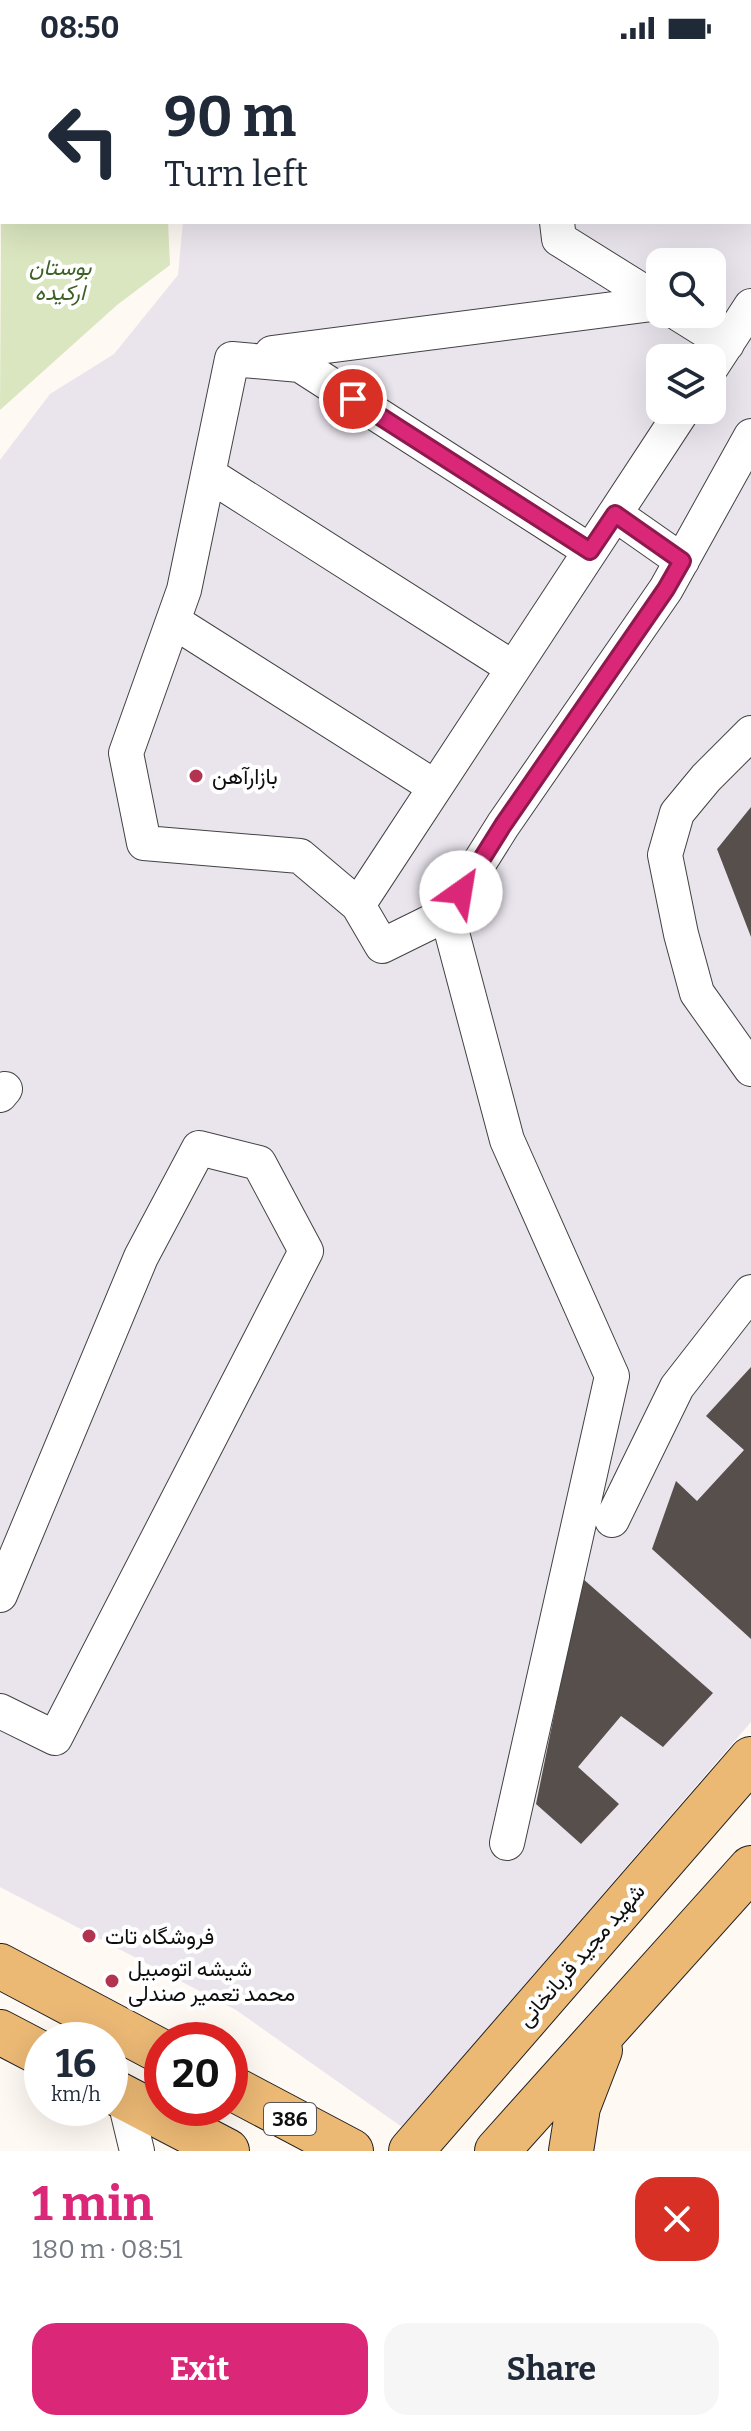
<!DOCTYPE html>
<html lang="en">
<head>
<meta charset="utf-8">
<style>
  :root { --surface:#fff; --page:#f6f6f7; --text:#1f2937; --muted:#747a83; --accent:#db2777 }
  body { margin:0; font-family:Bitter,Vazirmatn,serif; background:var(--page); color:var(--text); height:100vh; display:flex; flex-direction:column; font-size:30px; white-space:nowrap }
  * { box-sizing:border-box; margin:0 }
  p { font-size:26px; color:var(--muted) }
  .icon { flex:none; width:44px; height:44px; fill:none; stroke:currentColor; stroke-width:2; stroke-linecap:round; stroke-linejoin:round }
  .map { position:relative; height:2095px; overflow:hidden }
  .details { display:flex; flex-direction:column; background:var(--surface); flex:1 }
  .details>* { flex:none }
  .top-card { position:absolute; left:0px; top:0px; width:752px; height:168px; box-shadow:0 8px 32px #0002; background:#fff; color:var(--text); overflow:hidden }
  .tools { position:absolute; left:646px; top:192px; display:grid; gap:16px }
  .tools a { display:grid; place-items:center; width:80px; height:80px; border-radius:16px; background:var(--surface); box-shadow:0 8px 32px #0002; font-size:40px }
  .speed { position:absolute; left:24px; top:1966px; display:flex; gap:16px; font-size:40px; font-weight:700; text-align:center }
  .speed>* { display:grid; place-content:center; width:104px; height:104px; border-radius:50%; background:var(--surface); box-shadow:0 8px 32px #0002; line-height:1 }
  .speed small { font-size:20px; font-weight:400 }
  .speed .limit { border:12px solid #d22; background:#fff; color:#111 }
  .pin { position:absolute; display:grid; place-items:center; width:68px; height:68px; color:#fff; margin:-34px; border:4px solid #fff; border-radius:50%; box-shadow:0 2px 8px #0007 }
  .me { position:absolute; width:88px; margin:-44px; rotate:32deg; stroke-linejoin:round; filter:drop-shadow(0 0 6px #0008) }
  .turn { display:flex; align-items:center; gap:28px; height:168px; padding:0 32px; font-size:36px }
  .turn .icon { width:104px; height:104px; stroke-width:2.5 }
  .turn b { display:block; font-size:56px; line-height:68px }
  .round { display:grid; place-items:center; flex:none; width:84px; height:84px; border-radius:24px; background:var(--page) }
  .overview { display:flex; align-items:center; justify-content:space-between; height:136px; padding:0 32px }
  h1 { font-size:48px; font-weight:700; line-height:60px; color:var(--accent) }
  .primary-button { display:flex; gap:16px; margin-top:auto; padding:16px 32px }
  .primary-button a { flex:1; height:92px; border-radius:24px; background:var(--accent); color:#fff; font-size:32px; font-weight:700; line-height:92px; text-align:center }
  .primary-button a+a { background:var(--page); color:var(--text) }
  .status { display:flex; justify-content:space-between; align-items:center; height:56px; padding:0 40px; background:var(--surface); direction:ltr }
  .status svg { height:22px; fill:currentColor }
  .map>svg:first-child { display:block }
</style>
</head>
<body>
<div class="status"><b>08:50</b><svg viewBox="0 0 49 12"><path d="M0 12V9h3v3zM5 12V6h3v6zM10 12V3h3v9zM15 12V0h3v12zM26 1h20v11H26zM47 4h2v5h-2z"/></svg></div>
<div class="map">
<svg width="751" height="2095" viewBox="0 0 751 2095">
  <rect width="100%" height="100%" fill="#fef9f3"/>
  <!-- industrial -->
  <path fill="#eae5ed" fill-rule="evenodd" d="M217 0H751V1666L402 2071 236 1954 0 1831V404L50 338 114 298 178 219 183 166H750V2H217ZM660 206H712V258H660ZM660 302H712V354H660Z"/>
  <!-- green -->
  <path fill="#dae6bf" d="M2 8V166H168L170 209 117 249 0 354Z"/>
  <!-- building -->
  <path fill="#574f4c" d="M751 751V881L717 793Z
    M751 1311V1583L652 1493 676 1425 697 1445 744 1394 706 1360Z
    M582 1522 713 1637 663 1691 621 1660 578 1711 619 1748 581 1788 536 1748Z"/>
  <g fill="none" stroke-linecap="round" stroke-linejoin="round">
    <!-- minor casing -->
    <g stroke="#424242" stroke-width="36">
      <path id="minor" d="M536 0V2
        M557 166 559 183 660 246
        M679 258 727 288
        M272 297 660 247
        M712 310 751 250
        M208 418 513 612
        M615 458 682 505
        M590 495 300 309 232 303 184 534 126 697 144 787 300 800 358 849 382 890 447 858 503 769 666 533 751 380
        M173 565 435 731
        M751 677 706 722 677 757 665 799 681 878 697 937 751 1013
        M358 849 683 354
        M447 858 507 1084 612 1320 507 1787
        M0 1039 5 1033
        M612 1464 677 1331 751 1236
        M0 1539 141 1201 199 1092 259 1107 306 1195 55 1682 0 1655
        M124 2041 137 2095"/>
    </g>
    <!-- major casing -->
    <g stroke="#202020" stroke-width="46">
      <path id="major" d="M0 1910 162 1996
        M0 1976 42 1998
        M230 2031 351 2095
        M110 2034 227 2095
        M411 2095 751 1703
        M497 2095 751 1812
        M571 2095 578 2051 600 1994"/>
    </g>
    <!-- minor -->
    <use href="#minor" stroke="#fff" stroke-width="34"/>
    <!-- major -->
    <use href="#major" stroke="#ecb975" stroke-width="44"/>
  </g>
  <g fill="none" stroke-linecap="round" stroke-linejoin="round">
    <!-- route casing -->
    <g stroke="#8e194d" stroke-width="20">
      <path id="route" d="M353 343 590 495 615 458 682 505 666 533 503 769 461 836"/>
    </g>
    <!-- route -->
    <use href="#route" stroke="#db2777" stroke-width="14"/>
  </g>
  <!-- markers -->
  <g fill="#b33451" stroke="#fff" stroke-width="3">
    <circle cx="196" cy="720" r="8"/>
    <circle cx="89" cy="1880" r="8"/>
    <circle cx="112" cy="1925" r="8"/>
  </g>
  <g text-anchor="middle" dominant-baseline="central" stroke-width="8" stroke-linejoin="round" paint-order="stroke">
    <!-- shield labels -->
    <rect fill="#fff" stroke="#575757" stroke-width="2" x="264" y="2047" width="52" height="32" rx="6"/>
    <g font-size="20" font-weight="bold" fill="#0f0f0f">
      <text x="290" y="2063">386</text>
    </g>
    <!-- park labels -->
    <g font-size="22" font-style="italic" fill="#3d6125" stroke="#fff">
      <text x="60" y="211">بوستان<tspan x="60" dy="25">ارکیده</tspan></text>
    </g>
    <!-- poi labels -->
    <g font-size="22" fill="#0f0f0f" stroke="#fff" text-anchor="start">
      <text x="212" y="720">بازارآهن</text>
      <text x="105" y="1880">فروشگاه تات</text>
      <text x="128" y="1912">شیشه اتومبیل<tspan x="128" dy="25">محمد تعمیر صندلی</tspan></text>
    </g>
    <!-- street labels -->
    <g font-size="22" fill="#0f0f0f" stroke="#fff">
      <text transform="translate(581 1899) rotate(-49)">شهید مجید قربانخانی</text>
    </g>
  </g>
</svg>
<div class="tools">
<a><svg class="icon" aria-label="search" viewBox="0 0 24 24"><circle cx="10" cy="10" r="6"/><path d="M15 15l6 6"/></svg></a>
<a><svg class="icon" aria-label="layers" viewBox="0 0 24 24"><path d="M12 4l9 5-9 5-9-5zM3 14l9 5 9-5"/></svg></a>
</div>
<div class="speed"><div>16<small>km/h</small></div><div class="limit">20</div></div>
<div class="pin" style="left:353px;top:343px;background:#d93025"><svg class="icon" aria-label="arrive" viewBox="0 0 24 24"><path d="M6 21V4h12l-3 4 3 4H6"/></svg></div>
<svg class="me" style="left:461px;top:836px" viewBox="-20 -20 40 40"><circle r="19" fill="#fff"/><path d="M0-13L10 11 0 6-10 11z" fill="#db2777"/></svg>
<div class="top-card">
<div class="turn"><svg class="icon" aria-label="left" viewBox="0 0 24 24"><path d="M17 20v-9H6M10 6l-5 5 5 5"/></svg><div><b>90 m</b>Turn left</div></div>
</div>
</div>
<section class="details">
<div class="overview"><div><h1>1 min</h1><p>180 m · 08:51</p></div><a class="round" style="background:#d93025;color:#fff"><svg class="icon" aria-label="close" viewBox="0 0 24 24"><path d="M6 6l12 12M18 6L6 18"/></svg></a></div>
<div class="primary-button"><a>Exit</a><a>Share</a></div>
</section>
</body>
</html>
